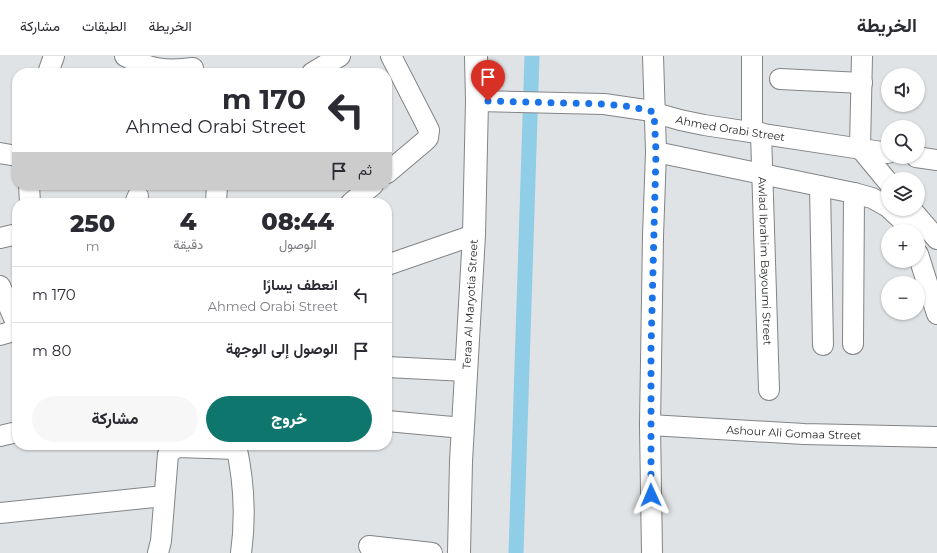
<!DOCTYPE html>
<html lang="ar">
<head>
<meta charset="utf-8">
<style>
  :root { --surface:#fff; --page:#f7f7f7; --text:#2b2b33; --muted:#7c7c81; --line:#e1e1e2; --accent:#0f766e }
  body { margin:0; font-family:Montserrat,Vazirmatn,sans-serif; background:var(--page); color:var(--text); direction:rtl; height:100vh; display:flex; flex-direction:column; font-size:15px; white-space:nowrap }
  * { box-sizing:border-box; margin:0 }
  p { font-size:13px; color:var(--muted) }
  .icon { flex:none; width:22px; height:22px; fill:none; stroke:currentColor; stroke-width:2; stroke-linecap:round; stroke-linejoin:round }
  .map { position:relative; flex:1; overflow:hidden; direction:ltr }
  .details { position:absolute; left:12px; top:142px; width:380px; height:252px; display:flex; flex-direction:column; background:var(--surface); border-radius:16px; box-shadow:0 1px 3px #0004; direction:rtl }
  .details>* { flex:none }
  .banner { position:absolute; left:12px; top:12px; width:380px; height:122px; border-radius:16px; box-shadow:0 1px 3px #0004; direction:rtl; background:#fff; color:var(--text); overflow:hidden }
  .controls { position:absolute; left:881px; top:12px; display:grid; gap:8px }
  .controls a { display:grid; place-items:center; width:44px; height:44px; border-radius:50%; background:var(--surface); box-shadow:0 1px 3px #0004; font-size:20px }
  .pin { position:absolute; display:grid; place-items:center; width:34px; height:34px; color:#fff; margin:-41px -17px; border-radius:50% 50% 50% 0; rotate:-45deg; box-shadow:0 0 4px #0007 }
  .pin .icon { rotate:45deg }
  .me { position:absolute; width:44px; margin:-22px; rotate:359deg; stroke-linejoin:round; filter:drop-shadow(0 0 3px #0008) }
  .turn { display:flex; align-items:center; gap:14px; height:84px; padding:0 20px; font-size:18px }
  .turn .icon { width:52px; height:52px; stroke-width:2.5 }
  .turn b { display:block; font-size:28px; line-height:34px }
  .then { display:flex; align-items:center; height:38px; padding:0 20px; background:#0003; gap:8px; font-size:15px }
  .eta { display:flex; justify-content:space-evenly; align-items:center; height:68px; text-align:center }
  .eta b { font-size:24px; font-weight:800; line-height:28px }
  .action { display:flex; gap:8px; margin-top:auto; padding:8px 20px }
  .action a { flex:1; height:46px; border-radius:24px; background:var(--accent); color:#fff; font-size:16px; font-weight:800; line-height:46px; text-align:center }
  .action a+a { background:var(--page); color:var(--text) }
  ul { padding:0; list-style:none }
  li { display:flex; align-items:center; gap:12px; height:56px; padding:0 20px; border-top:1px solid var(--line) }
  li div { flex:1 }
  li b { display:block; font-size:15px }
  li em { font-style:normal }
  header { display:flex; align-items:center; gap:24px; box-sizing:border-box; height:56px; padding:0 20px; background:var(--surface); border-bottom:1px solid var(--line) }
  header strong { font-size:19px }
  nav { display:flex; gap:22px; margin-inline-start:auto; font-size:14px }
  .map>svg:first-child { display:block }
</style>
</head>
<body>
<header>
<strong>الخريطة</strong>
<nav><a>الخريطة</a><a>الطبقات</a><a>مشاركة</a></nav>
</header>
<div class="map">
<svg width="937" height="497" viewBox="0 0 937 497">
  <rect width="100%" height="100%" fill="#e0e3e5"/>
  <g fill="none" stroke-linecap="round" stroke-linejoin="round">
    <!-- canal -->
    <path stroke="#90cee7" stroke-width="15" d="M516 497 532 0"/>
    <!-- minor casing -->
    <g stroke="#828486" stroke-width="22">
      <g id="minor">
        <path d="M125 0C149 13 166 16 193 12"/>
        <path d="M862 0 860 92 888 126"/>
        <path d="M48 17 54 0"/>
        <path d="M312 17 340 0"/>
        <path d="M780 23 862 27"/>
        <path id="s1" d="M477 45 604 48 645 54 680 64 704 69 888 97"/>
        <path d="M752 76V0"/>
        <path id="s2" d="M761 77 769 334"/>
        <path d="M656 96 854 137 872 142 888 151"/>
        <path d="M0 97 17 100"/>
        <path d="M916 101 937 104"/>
        <path d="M387 117 425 85 428 82 429 74 391 0"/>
        <path d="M29 129 30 147"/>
        <path d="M820 130 823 289"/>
        <path d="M135 147 138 140"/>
        <path d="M216 147 217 129"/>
        <path d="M351 147 373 129"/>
        <path d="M890 153 903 165 908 175"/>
        <path d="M911 153 937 183"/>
        <path d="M0 182 17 178"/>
        <path d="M918 198 937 258"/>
        <path d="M387 209 474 179"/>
        <path d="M0 230 17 269"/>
        <path d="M0 279 17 274"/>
        <path d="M853 288 854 137"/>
        <path d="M387 311 466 315"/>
        <path d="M387 365 463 372"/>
        <path id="s3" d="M650 369 804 378 937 381"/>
        <path d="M0 380 17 376"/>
        <path d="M236 389C244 425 246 461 241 497"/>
        <path d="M0 457 164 440"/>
        <path d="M369 490 432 497"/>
        <path d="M158 497 161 485 168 398 174 393 178 391 237 393"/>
        <path d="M652 497 650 369 653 180 656 96 653 0"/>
      </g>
    </g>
    <!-- major casing -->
    <g stroke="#828486" stroke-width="24">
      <g id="major">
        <path id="s4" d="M459 497 461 405 474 179 477 45 476 0"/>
      </g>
    </g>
    <!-- minor -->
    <use href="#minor" stroke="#fff" stroke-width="20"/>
    <!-- major -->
    <use href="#major" stroke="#fff" stroke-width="22"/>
  </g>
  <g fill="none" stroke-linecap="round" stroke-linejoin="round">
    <!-- route -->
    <path stroke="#1a73e8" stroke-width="7" stroke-dasharray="0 12.6" d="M488 45 604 48 633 51 654 56 656 96 651 293V439"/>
  </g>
  <g text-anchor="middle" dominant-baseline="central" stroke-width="3" stroke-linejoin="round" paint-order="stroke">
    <!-- street labels -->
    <g font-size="11" fill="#262728" stroke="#eef0f2">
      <text stroke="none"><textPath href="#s1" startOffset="256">Ahmed Orabi Street</textPath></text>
      <text stroke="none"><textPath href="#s2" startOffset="128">Awlad Ibrahim Bayoumi Street</textPath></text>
      <text stroke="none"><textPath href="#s4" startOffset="249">Teraa Al Maryotia Street</textPath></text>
      <text stroke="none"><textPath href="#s3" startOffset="144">Ashour Ali Gomaa Street</textPath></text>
    </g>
  </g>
</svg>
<div class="controls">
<a><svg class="icon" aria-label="sound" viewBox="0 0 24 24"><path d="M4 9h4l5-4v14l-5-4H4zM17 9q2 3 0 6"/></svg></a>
<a><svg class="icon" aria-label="search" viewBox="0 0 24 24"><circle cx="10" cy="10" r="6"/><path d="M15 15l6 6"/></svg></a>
<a><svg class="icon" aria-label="layers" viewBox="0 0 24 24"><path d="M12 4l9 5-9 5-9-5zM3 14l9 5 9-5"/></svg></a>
<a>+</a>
<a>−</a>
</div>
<div class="pin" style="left:488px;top:45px;background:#d93025"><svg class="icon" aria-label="arrive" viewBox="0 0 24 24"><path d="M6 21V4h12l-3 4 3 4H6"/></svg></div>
<svg class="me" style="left:651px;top:439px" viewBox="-20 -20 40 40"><path d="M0-17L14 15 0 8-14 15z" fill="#1a73e8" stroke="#fff" stroke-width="4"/></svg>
<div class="banner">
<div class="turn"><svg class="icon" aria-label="left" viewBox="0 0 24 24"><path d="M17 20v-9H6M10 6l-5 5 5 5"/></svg><div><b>170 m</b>Ahmed Orabi Street</div></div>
<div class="then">ثم<svg class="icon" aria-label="arrive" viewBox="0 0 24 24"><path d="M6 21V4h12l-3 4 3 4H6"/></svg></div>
</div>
<section class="details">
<div class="eta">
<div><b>08:44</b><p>الوصول</p></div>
<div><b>4</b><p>دقيقة</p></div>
<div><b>250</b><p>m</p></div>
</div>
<ul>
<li><svg class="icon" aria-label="left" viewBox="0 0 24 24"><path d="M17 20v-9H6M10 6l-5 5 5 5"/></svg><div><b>انعطف يسارًا</b><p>Ahmed Orabi Street</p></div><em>170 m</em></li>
<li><svg class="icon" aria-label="arrive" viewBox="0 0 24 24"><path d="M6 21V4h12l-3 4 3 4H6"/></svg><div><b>الوصول إلى الوجهة</b></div><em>80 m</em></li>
</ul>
<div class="action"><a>خروج</a><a>مشاركة</a></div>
</section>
</div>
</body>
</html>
